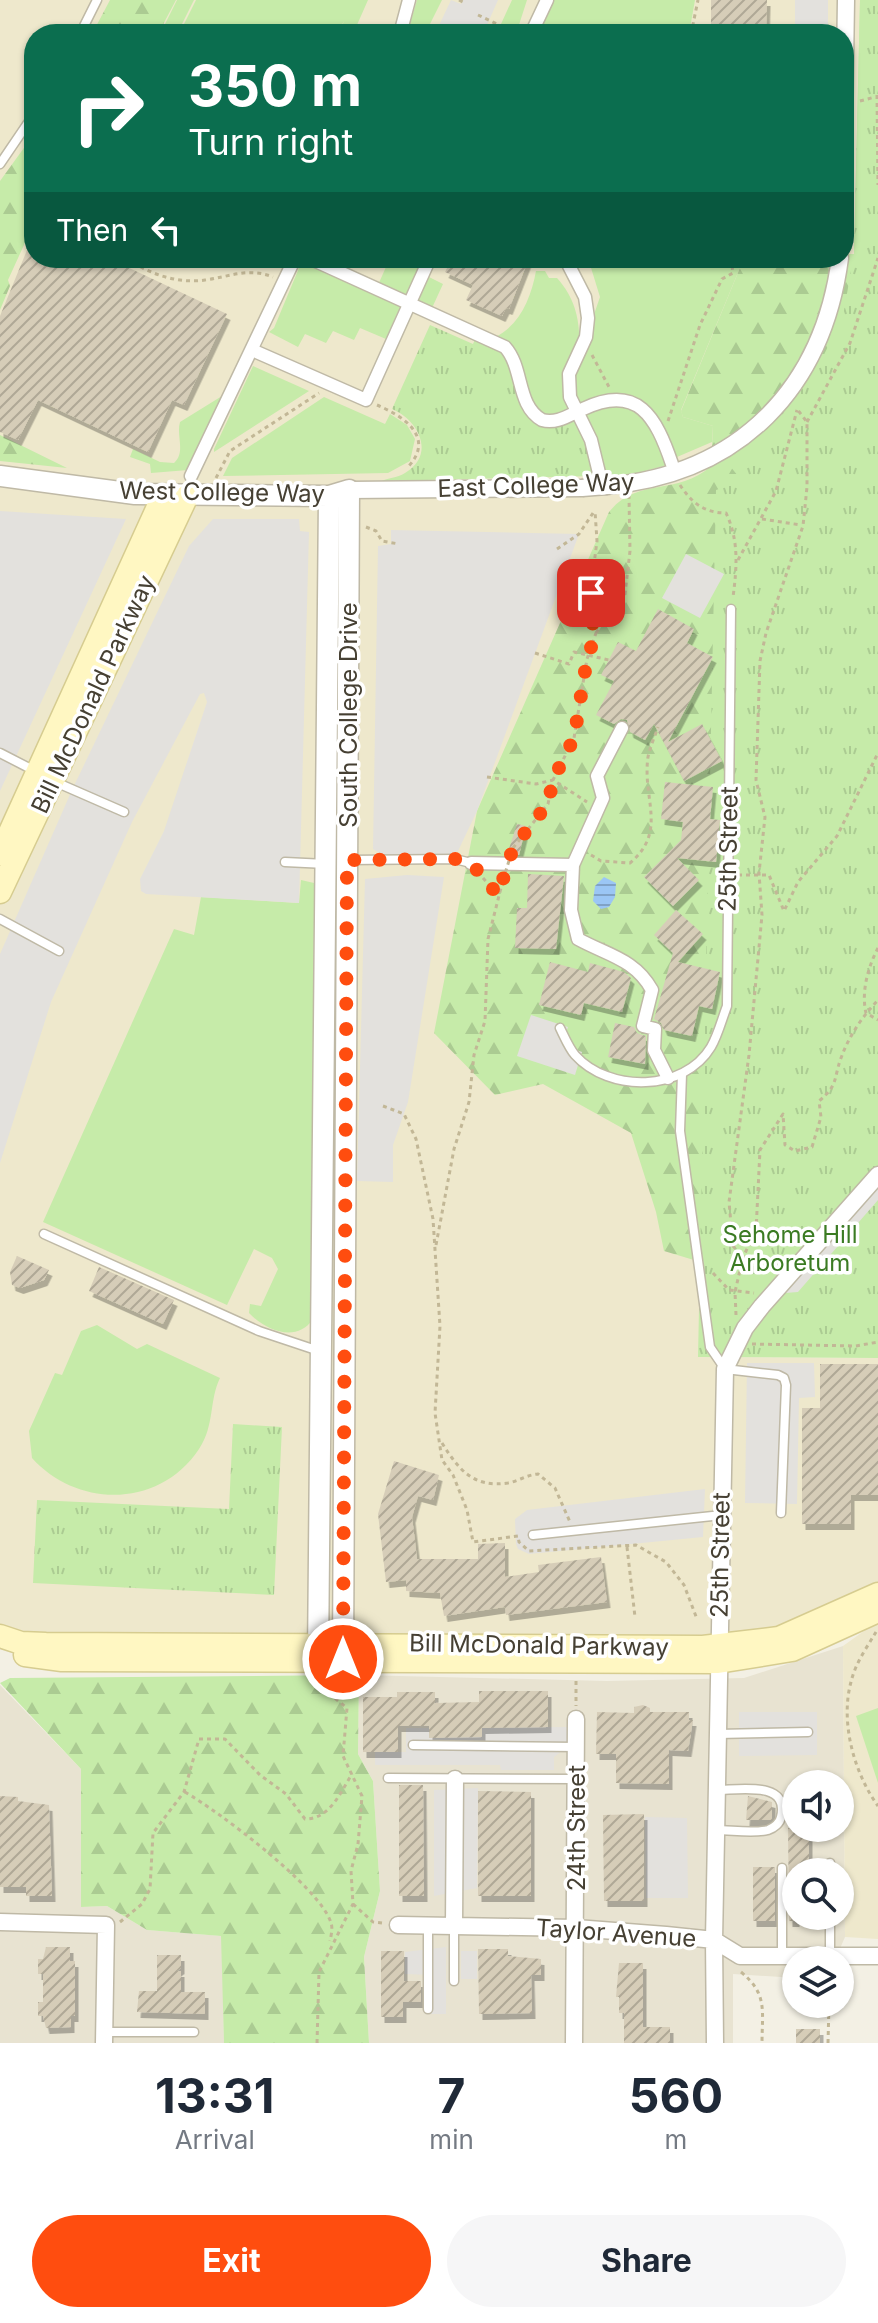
<!DOCTYPE html>
<html lang="en">
<head>
<meta charset="utf-8">
<style>
  :root { --surface:#fff; --page:#f6f6f7; --text:#1f2937; --muted:#747a83; --accent:#ff4d0f }
  body { margin:0; font-family:Inter,sans-serif; background:var(--page); color:var(--text); height:100vh; display:flex; flex-direction:column; font-size:30px; white-space:nowrap }
  * { box-sizing:border-box; margin:0 }
  p { font-size:26px; color:var(--muted) }
  .icon { flex:none; width:44px; height:44px; fill:none; stroke:currentColor; stroke-width:2; stroke-linecap:round; stroke-linejoin:round }
  .map { position:relative; height:2043px; overflow:hidden }
  .sheet { display:flex; flex-direction:column; background:var(--surface); flex:1 }
  .sheet>* { flex:none }
  .hud { position:absolute; left:24px; top:24px; width:830px; height:244px; border-radius:32px; box-shadow:0 2px 6px #0004; background:#0b6e4f; color:#fff; overflow:hidden }
  .tools { position:absolute; left:782px; top:1770px; display:grid; gap:16px }
  .tools a { display:grid; place-items:center; width:72px; height:72px; border-radius:50%; background:var(--surface); box-shadow:0 2px 6px #0004; font-size:40px }
  .pin { position:absolute; display:grid; place-items:center; width:68px; height:68px; color:#fff; margin:-34px; border-radius:16px; box-shadow:0 4px 12px #0006 }
  .me { position:absolute; width:88px; margin:-44px; rotate:0deg; stroke-linejoin:round; filter:drop-shadow(0 0 6px #0008) }
  .turn { display:flex; align-items:center; gap:28px; height:168px; padding:0 32px; font-size:36px }
  .turn .icon { width:104px; height:104px; stroke-width:2.5 }
  .turn b { display:block; font-size:56px; line-height:68px }
  .then { display:flex; align-items:center; height:76px; padding:0 32px; background:#0003; gap:16px; font-size:30px }
  .eta { display:flex; justify-content:space-evenly; align-items:center; height:136px; text-align:center }
  .eta b { font-size:48px; font-weight:700; line-height:56px }
  .button { display:flex; gap:16px; margin-top:auto; padding:16px 32px }
  .button a { flex:1; height:92px; border-radius:48px; background:var(--accent); color:#fff; font-size:32px; font-weight:700; line-height:92px; text-align:center }
  .button a+a { background:var(--page); color:var(--text) }
  .map>svg:first-child { display:block }
</style>
</head>
<body>
<div class="map">
<svg width="878" height="2043" viewBox="0 0 878 2043">
  <defs>
    <pattern id="forest-firs" width="22" height="20" patternUnits="userSpaceOnUse" patternTransform="scale(2)"><rect width="22" height="20" fill="#c6eba9"/><path d="M5 1l3.5 6h-7zM16 11l3.5 6h-7z" fill="#abcb92"/></pattern>
    <pattern id="park-tufts" width="24" height="20" patternUnits="userSpaceOnUse" patternTransform="scale(2)"><rect width="24" height="20" fill="#c6eba9"/><path d="M3 7l-1-3M5 7V3M7 7l1-3M15 17l-1-3M17 17v-4M19 17l1-3" fill="none" stroke="#abcb92"/></pattern>
    <pattern id="water-rules" width="6" height="5" patternUnits="userSpaceOnUse" patternTransform="scale(2)"><rect width="6" height="5" fill="#9bc6f5"/><path d="M0 2.5h6" fill="none" stroke="#80a2c7"/></pattern>
    <pattern id="building-hatch" width="6" height="6" patternUnits="userSpaceOnUse" patternTransform="scale(2)"><rect width="6" height="6" fill="#d6cdb8"/><path d="M-1 1l2-2M0 6l6-6M5 7l2-2" fill="none" stroke="#afa896"/></pattern>
    <filter id="shadow"><feDropShadow dx="3.5" dy="6" stdDeviation="0" flood-color="#0004"/></filter>
  </defs>
  <rect width="100%" height="100%" fill="#f3f0e4"/>
  <!-- residential -->
  <path fill="#e8e3d1" fill-rule="evenodd" d="M843 1646 845 1937 835 1960H796V1978L733 1974V2043H369L364 1957 380 1891 373 1781 358 1754 359 1675 607 1681 744 1678ZM796 1784H840V1828H796ZM796 1872H840V1916H796Z
    M0 1685 81 1769V1907L107 1906 147 1930 222 1936 224 2043H0Z"/>
  <!-- education -->
  <path fill="#eee8cc" fill-rule="evenodd" d="M0 0H860L854 254 699 1357 878 1358V1605L780 1646 0 1640ZM34 34H844V258H34Z
    M878 1621V1939L845 1937 843 1646Z"/>
  <!-- grass -->
  <path fill="#c6eba9" d="M177 0H194L177 34H160Z
    M196 0H368L353 34H339L344 21 337 34H179Z
    M417 0H442L425 34H407Z
    M512 0H527L517 31 501 24Z
    M554 0H695L689 34H538Z
    M145 258H224C200 273 170 269 145 258Z
    M390 258 418 268 405 297 378 285Z
    M588 258H744L681 410 683 417 713 426 712 442 677 457 643 404 580 405 572 378 600 297Z
    M308 263 402 303 386 339 360 328 354 340 333 331 326 343 305 334 298 347 269 332 274 328 299 268Z
    M536 271H545L549 278H557C592 317 577 362 570 411L556 417 537 413 495 337C520 325 531 298 536 271Z
    M429 277 443 284 432 308 418 301Z
    M253 366 309 391 214 452V449Z
    M222 396 188 470 151 473 150 464 130 457 133 449 160 462 174 463C186 452 176 436 180 422Z
    M324 397 385 424 390 414 407 425 415 439 410 461 388 473 223 476 232 458Z
    M628 405 651 423 667 465 634 474 607 477 583 416 594 407Z
    M301 880 314 883 313 1319C297 1343 266 1331 249 1313L250 1304 261 1306 278 1269 272 1258 254 1249 227 1305 43 1222 174 929 194 935 201 897 299 903Z
    M97 1325 137 1349 147 1344 220 1378C209 1400 215 1425 199 1449 159 1509 77 1508 32 1458L29 1431 55 1373 62 1375 81 1331Z
    M878 1708V1783L856 1716Z"/>
  <!-- forest -->
  <path fill="url(#forest-firs)" d="M110 0H176L158 34H92Z
    M860 0H878L833 1302 664 1251 656 1212 631 1133 543 1084 495 1095 434 1033 477 811 609 512C638 476 676 497 711 466L713 426 683 417 681 411 744 258H844V254H854Z
    M34 134V223L8 280 10 286 0 310V181Z
    M0 435 67 468 0 461Z
    M359 1675 358 1754 373 1781 380 1891 364 1957 369 2043H224L221 1936 147 1930 107 1906 81 1907V1769L0 1683 10 1678Z"/>
  <!-- park -->
  <path fill="url(#park-tufts)" d="M860 0H878V1358L698 1357 716 490 742 481 726 461 811 381 843 316 854 254Z
    M430 325 473 344 476 337 506 352 531 417 575 418 588 441 595 476 382 481C387 478 397 478 405 473 436 455 419 420 392 409Z
    M233 1424 282 1427 274 1595 33 1583 37 1500 229 1509Z"/>
  <!-- parking -->
  <path fill="#e3e1dd" d="M451 0 461 4 463 0H498L483 34H435Z
    M795 0H828V30H795Z
    M0 511 126 519 0 791Z
    M213 519H299L300 531 309 532 299 903 146 894 141 891 140 879 164 831 207 702 204 693 200 694 132 822 51 1002 0 1163V954L72 790 189 546Z
    M391 530 579 534 477 811 458 851 438 859H389L373 849 378 546 391 544Z
    M686 554 724 574 700 618 662 598Z
    M407 875 444 877 408 1102 393 1145V1182L357 1181 365 879Z
    M531 1015 568 1027 562 1045 582 1052 575 1075 517 1056Z
    M878 1175V1200L798 1292 772 1294Z
    M747 1363H814L815 1397 799 1398 797 1504 745 1503Z
    M705 1489 703 1537 529 1554 518 1549 516 1544 515 1519 527 1510Z
    M739 1712H817V1755L739 1756Z
    M574 1727V1742L554 1757V1770H501L500 1765H375V1752H406V1728Z
    M478 1788 477 1888 434 1896V1790Z
    M645 1817 687 1818 688 1898H646Z
    M446 1947V2014H431V1975L405 1974V1952Z
    M461 1951H477V1979H461Z"/>
  <!-- water -->
  <path fill="url(#water-rules)" d="M604 877 616 883 615 897 609 907 601 909 593 901 595 886Z"/>
  <!-- building -->
  <path fill="url(#building-hatch)" filter="url(#shadow)" d="M711 0H767L766 34H711Z
    M34 233V258H108L227 314 184 405 172 400 148 452 38 400 18 440 0 432V316Z
    M452 258H529L509 309 506 308 502 316 466 300 473 285 445 272Z
    M658 609 694 629 687 643 713 657 668 742 702 724 722 761 684 781 654 724 645 740 630 732 627 720 621 719 614 724 596 715 614 681 601 675 618 642 636 651Z
    M665 782 713 787 710 819 720 820 716 862 677 858 699 880 673 906 644 877 681 840 683 822 661 819Z
    M517 824 526 826 519 855H507Z
    M528 874 564 876 556 949 515 948 517 908H527Z
    M676 910 703 934 678 962 720 972 712 1009 699 1006 692 1036 664 1030 661 1023 654 1019 673 953 654 935Z
    M550 962 588 972 590 963 624 972 631 978 622 1012 584 1003 581 1015 539 1005Z
    M615 1023 634 1027 637 1033 646 1036 645 1064 608 1057Z
    M17 1256 49 1270 44 1280 20 1288 12 1285 10 1272Z
    M99 1267 174 1300 163 1324 89 1291Z
    M820 1364H878V1495H851V1524H802V1408H820Z
    M394 1461 439 1475 433 1500 418 1496 412 1517 417 1559H478V1544L505 1543V1577L539 1572 538 1565 601 1557 607 1602 506 1615 505 1607 444 1616 440 1593 406 1591V1580L386 1582 378 1514Z
    M479 1691H548V1727L482 1728V1737L429 1738V1726H398V1752H363V1697H397V1692H435V1703L479 1702Z
    M643 1705 650 1708V1712H689V1720H693L688 1751 669 1750V1784L616 1783V1754H596L597 1712 634 1713V1707Z
    M399 1785H423L424 1896H399Z
    M478 1791 531 1792V1896H478Z
    M0 1796 18 1797V1801L49 1805 52 1896H26V1887H0Z
    M748 1796 772 1802V1820H746Z
    M644 1814V1901H604L603 1815Z
    M788 1828H809V1872H796V1921H789Z
    M753 1867H775V1921H753Z
    M46 1947H70V1961H75V2016H71V2027L46 2028 43 2016H38V2002H43V1974H38V1959H43Z
    M478 1949H508V1956L541 1959V1975H531L532 2013 479 2014Z
    M381 1951H404V1981H421V2002H403V2017H381Z
    M157 1955H181V1968L177 1971H181V1992H205V2014L137 2012 139 1991H157Z
    M619 1963H643V2027H670V2043H624V2013H619V1997H616Z
    M796 2029H820V2043H796Z"/>
  <g fill="none" stroke-linecap="round" stroke-linejoin="round">
    <!-- service casing -->
    <g stroke="#bfb9a6" stroke-width="11">
      <path id="service" d="M80 34 97 0
        M0 164 34 114
        M0 753 35 771
        M53 781 124 812
        M348 860 455 859 471 863
        M285 862 326 864
        M0 919 59 951
        M560 1028C564 1036 569 1048 575 1055 609 1093 684 1092 711 1047 718 1035 722 1019 727 1006L731 609
        M682 1074 680 1131 710 1347 725 1369 778 1375 784 1378 786 1385 781 1513
        M44 1234 259 1331 319 1351
        M533 1535 722 1515
        M718 1734 808 1732
        M413 1745 576 1747
        M388 1778 575 1779
        M716 1830C732 1830 753 1834 768 1830 774 1828 780 1823 781 1817 790 1780 738 1790 717 1790
        M830 1863V1872
        M782 1868V1955
        M428 1926V2009
        M454 1926V1981
        M830 1956V1916
        M104 2032H194"/>
    </g>
    <!-- pedestrian casing -->
    <g stroke="#bfb9a6" stroke-width="15">
      <path id="pedestrian" d="M400 34 409 0
        M531 34 547 0
        M309 258 505 347C524 368 516 405 542 420 557 424 569 415 583 409 638 383 656 417 672 464
        M565 258 585 297 588 318 586 337 569 374 570 397 591 440 600 477
        M252 350 366 400 430 258
        M191 476 295 258
        M471 863 573 865 603 798 597 776 622 728
        M573 865 571 910 578 939C607 955 635 959 652 990L643 1026 655 1029 654 1050 668 1078"/>
    </g>
    <!-- minor casing -->
    <g stroke="#bfb9a6" stroke-width="19">
      <path id="minor" d="M844 130 846 0
        M607 486C740 474 823 388 840 258
        M349 490 582 488
        M0 1922 106 1925 104 2043
        M398 1925 576 1928 666 1935 714 1940 740 1956H878
        M454 1925 455 1779
        M574 2043 576 1719
        M715 2043 714 1940 725 1369 745 1328 762 1306 878 1175"/>
    </g>
    <!-- tertiary casing -->
    <g stroke="#bfb9a6" stroke-width="23">
      <path id="tertiary" d="M0 476 135 494 329 496 349 490 343 1659
        M318 1659 329 496"/>
    </g>
    <!-- secondary casing -->
    <g stroke="#d6cc90" stroke-width="25">
      <path id="secondary" d="M0 854 163 496
        M0 892 187 496
        M0 1636 21 1643 46 1644 703 1647 779 1638 878 1594
        M25 1655 62 1660 718 1662 792 1650 878 1611"/>
    </g>
    <!-- path -->
    <path stroke="#c2b796" stroke-width="3" stroke-dasharray="4 4" stroke-linecap="butt" d="M459 0 463 2
      M478 15 518 34
      M692 31H711
      M691 34 698 0
      M877 95 878 185
      M860 101 875 97
      M127 258C148 274 178 284 205 280 229 277 248 267 273 277
      M401 258 412 263
      M592 355 609 387
      M377 405C403 416 436 437 408 467
      M668 421 700 325 722 279 733 273 732 266 720 258
      M807 422 850 343 878 258
      M216 478 230 451 319 393
      M680 485C691 502 704 513 726 513 739 540 737 567 733 597
      M762 519 801 525
      M366 527 376 531 382 541 399 544
      M557 549 579 534 593 513
      M738 560 776 491 797 410
      M596 633 625 594 630 551 629 496
      M535 653 569 664 574 652 609 660
      M487 777 536 784 553 780 587 802
      M513 848 548 804 553 780 574 738 587 659 596 633 588 610 597 541 595 511
      M591 855 601 861 630 863C668 831 642 799 648 757 650 747 655 736 658 727
      M738 875H769L784 911 798 882 837 836 878 753
      M483 878 498 895
      M878 948C868 967 861 992 866 1013L878 1020
      M383 1106 404 1114 416 1139 433 1219 440 1326 435 1413 442 1460 453 1475 467 1510 473 1542 518 1536 519 1542 529 1551 636 1545 666 1562 684 1585 697 1619
      M436 1245 454 1149 469 1102 474 1055 485 1021 488 939 503 880
      M779 1263 743 1257 733 1246 729 1202 749 1055 762 915 759 873 765 817 756 780 760 661 766 633 803 526 807 487V422L797 409
      M713 1273 729 1290 754 1293
      M736 1315 735 1292 743 1257 756 1231 760 1150 783 1114 785 1145 795 1151 812 1147 821 1117 819 1101C839 1084 833 1080 841 1058 849 1036 862 1017 878 1000
      M752 1344 856 1346 878 1342
      M442 1443C459 1470 473 1488 508 1483 519 1481 526 1475 538 1474L555 1488 570 1522
      M627 1547 635 1617
      M876 1632C867 1647 855 1664 851 1682 840 1722 854 1773 878 1806
      M576 1681V1706
      M185 1792C218 1811 321 1888 331 1923 333 1928 331 1936 330 1941
      M353 1904 373 1922 382 1923
      M120 1922 142 1904 150 1889 153 1833 184 1792 199 1739H225L260 1775 286 1794 305 1819C330 1819 340 1793 352 1774
      M741 1972C768 1994 762 2011 762 2043
      M317 2043 319 1972 353 1904 351 1871 358 1844 362 1796 343 1756 347 1708 332 1696 347 1679
      M828 2043 829 2004"/>
    <!-- service -->
    <use href="#service" stroke="#fff" stroke-width="8"/>
    <!-- pedestrian -->
    <use href="#pedestrian" stroke="#fff" stroke-width="12"/>
    <!-- minor -->
    <use href="#minor" stroke="#fff" stroke-width="16"/>
    <!-- tertiary -->
    <use href="#tertiary" stroke="#fff" stroke-width="20"/>
    <!-- secondary -->
    <use href="#secondary" stroke="#fff7c2" stroke-width="22"/>
    <!-- minor-bridge casing -->
    <g stroke="#bfb9a6" stroke-width="19" stroke-linecap="butt">
      <path id="minor-bridge" d="M582 488 607 486"/>
    </g>
    <!-- path-bridge -->
    <path stroke="#c2b796" stroke-width="3" stroke-dasharray="4 4" stroke-linecap="butt" d="M503 880 513 848"/>
    <!-- minor-bridge -->
    <use href="#minor-bridge" stroke="#fff" stroke-width="16"/>
  </g>
  <g fill="none" stroke-linecap="round" stroke-linejoin="round">
    <!-- route -->
    <path stroke="#ff4d0f" stroke-width="14" stroke-dasharray="0 25.2" d="M343 1659 347 860 455 859 471 863 498 895 513 848 548 804 553 780 574 738 587 659 596 633 588 610 591 593"/>
  </g>
  <g text-anchor="middle" dominant-baseline="central" stroke-width="7" stroke-linejoin="round" paint-order="stroke">
    <!-- street labels -->
    <g font-size="24" fill="#464033" stroke="#fff">
      <text transform="translate(536 485) rotate(-2)">East College Way</text>
      <text transform="translate(222 492) rotate(1)">West College Way</text>
      <text transform="translate(93 694) rotate(-65)">Bill McDonald Parkway</text>
      <text transform="translate(348 715) rotate(-90)">South College Drive</text>
      <text transform="translate(728 849) rotate(-89)">25th Street</text>
      <text transform="translate(720 1555) rotate(-89)">25th Street</text>
      <text transform="translate(539 1645) rotate(1)">Bill McDonald Parkway</text>
      <text transform="translate(576 1828) rotate(-90)">24th Street</text>
      <text transform="translate(616 1933) rotate(4)">Taylor Avenue</text>
    </g>
    <!-- park labels -->
    <g font-size="24" fill="#3b7b23" stroke="#fff">
      <text x="790" y="1234">Sehome Hill<tspan x="790" dy="28">Arboretum</tspan></text>
    </g>
  </g>
</svg>
<div class="tools">
<a><svg class="icon" aria-label="sound" viewBox="0 0 24 24"><path d="M4 9h4l5-4v14l-5-4H4zM17 9q2 3 0 6"/></svg></a>
<a><svg class="icon" aria-label="search" viewBox="0 0 24 24"><circle cx="10" cy="10" r="6"/><path d="M15 15l6 6"/></svg></a>
<a><svg class="icon" aria-label="layers" viewBox="0 0 24 24"><path d="M12 4l9 5-9 5-9-5zM3 14l9 5 9-5"/></svg></a>
</div>
<div class="pin" style="left:591px;top:593px;background:#d93025"><svg class="icon" aria-label="arrive" viewBox="0 0 24 24"><path d="M6 21V4h12l-3 4 3 4H6"/></svg></div>
<svg class="me" style="left:343px;top:1659px" viewBox="-20 -20 40 40"><circle r="17" fill="#ff4d0f" stroke="#fff" stroke-width="3"/><path d="M0-11L8 9 0 5-8 9z" fill="#fff"/></svg>
<div class="hud">
<div class="turn"><svg class="icon" aria-label="right" viewBox="0 0 24 24"><path d="M7 20v-9h11M14 6l5 5-5 5"/></svg><div><b>350 m</b>Turn right</div></div>
<div class="then">Then<svg class="icon" aria-label="left" viewBox="0 0 24 24"><path d="M17 20v-9H6M10 6l-5 5 5 5"/></svg></div>
</div>
</div>
<section class="sheet">
<div class="eta">
<div><b>13:31</b><p>Arrival</p></div>
<div><b>7</b><p>min</p></div>
<div><b>560</b><p>m</p></div>
</div>
<div class="button"><a>Exit</a><a>Share</a></div>
</section>
</body>
</html>
